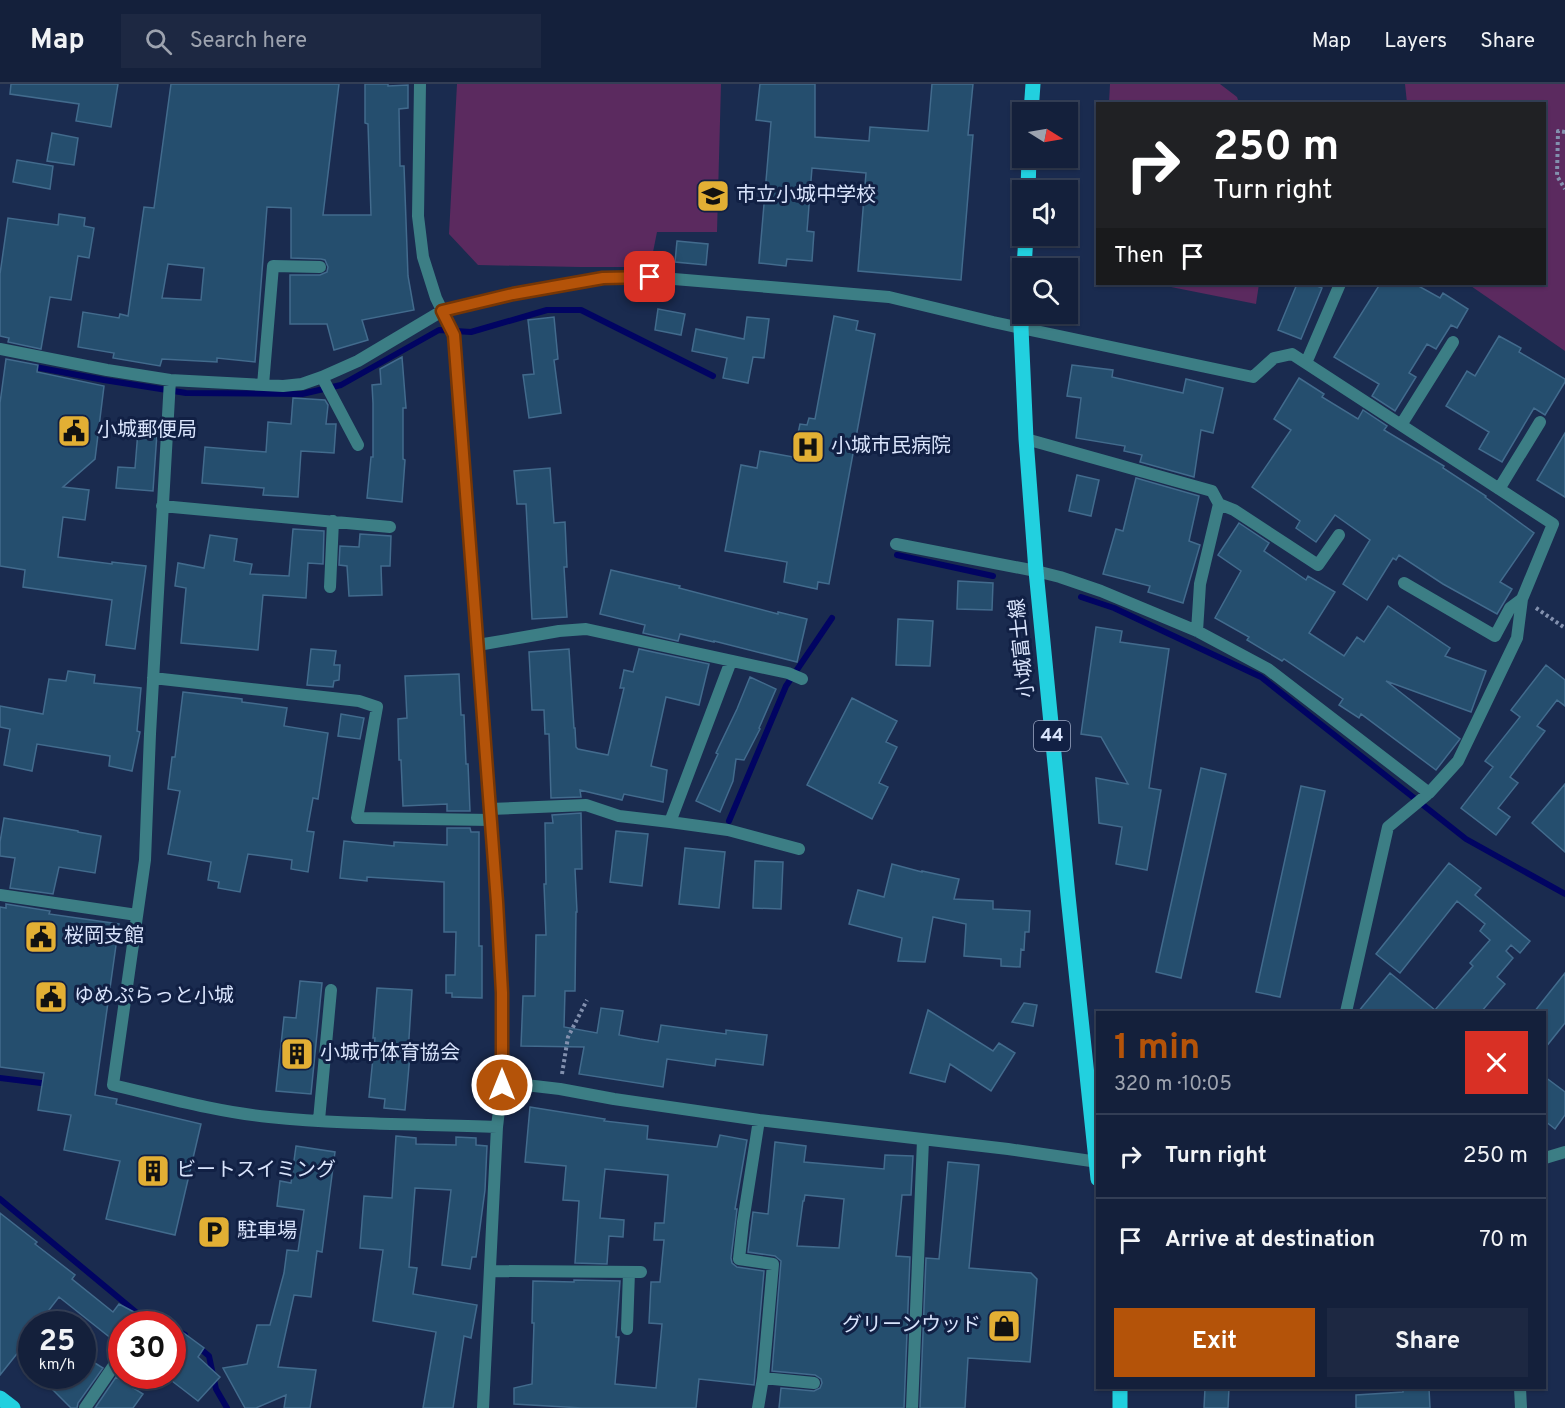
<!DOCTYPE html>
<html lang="en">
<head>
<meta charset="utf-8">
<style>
  :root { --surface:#14203b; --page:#1d2842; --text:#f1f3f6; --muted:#9da3af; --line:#333e55; --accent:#b45309 }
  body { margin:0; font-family:Overpass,"Noto Sans JP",sans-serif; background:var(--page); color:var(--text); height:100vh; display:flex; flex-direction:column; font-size:22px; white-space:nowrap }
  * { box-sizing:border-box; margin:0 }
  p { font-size:20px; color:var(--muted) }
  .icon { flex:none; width:33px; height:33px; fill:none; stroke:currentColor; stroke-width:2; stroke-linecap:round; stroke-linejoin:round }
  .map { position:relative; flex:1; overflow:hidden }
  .panel { position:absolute; left:1096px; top:927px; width:450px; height:378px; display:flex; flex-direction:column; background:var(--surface); border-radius:0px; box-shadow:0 2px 4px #0004,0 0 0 2px var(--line) }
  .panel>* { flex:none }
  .guide { position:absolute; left:1096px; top:18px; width:450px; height:183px; border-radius:0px; box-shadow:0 2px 4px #0004,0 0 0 2px var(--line); background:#202124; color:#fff; overflow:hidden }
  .needle { width:39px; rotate:101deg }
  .buttons { position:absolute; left:1012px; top:18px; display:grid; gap:12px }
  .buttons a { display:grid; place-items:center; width:66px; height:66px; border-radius:0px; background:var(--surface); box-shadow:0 2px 4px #0004,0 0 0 2px var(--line); font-size:30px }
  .speed { position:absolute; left:18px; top:1227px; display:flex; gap:12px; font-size:30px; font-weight:700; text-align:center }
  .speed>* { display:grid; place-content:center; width:78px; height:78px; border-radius:50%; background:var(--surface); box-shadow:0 2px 4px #0004,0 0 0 2px var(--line); line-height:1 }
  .speed small { font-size:15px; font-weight:400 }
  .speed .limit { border:9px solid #d22; background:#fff; color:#111 }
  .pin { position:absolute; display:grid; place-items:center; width:51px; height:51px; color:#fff; margin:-26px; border-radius:12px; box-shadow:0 3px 9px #0006 }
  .me { position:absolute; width:66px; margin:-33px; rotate:0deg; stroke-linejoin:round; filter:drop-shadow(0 0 4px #0008) }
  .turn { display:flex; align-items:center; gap:21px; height:126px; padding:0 18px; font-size:27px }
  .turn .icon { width:78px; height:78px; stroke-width:2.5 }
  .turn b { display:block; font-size:42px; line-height:51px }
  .then { display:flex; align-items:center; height:57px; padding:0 18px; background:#0003; gap:12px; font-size:22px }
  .round { display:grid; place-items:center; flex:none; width:63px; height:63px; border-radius:0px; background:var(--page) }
  .overview { display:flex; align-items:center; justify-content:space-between; height:102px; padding:0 18px }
  h1 { font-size:36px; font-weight:700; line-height:45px; color:var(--accent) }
  .cta { display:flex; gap:12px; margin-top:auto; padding:12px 18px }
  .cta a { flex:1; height:69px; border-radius:0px; background:var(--accent); color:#fff; font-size:24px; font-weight:700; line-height:69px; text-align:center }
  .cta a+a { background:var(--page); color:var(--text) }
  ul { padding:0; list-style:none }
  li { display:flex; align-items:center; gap:18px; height:84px; padding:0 18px; border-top:2px solid var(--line) }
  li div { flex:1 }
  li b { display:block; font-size:22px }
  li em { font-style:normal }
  header { display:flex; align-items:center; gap:36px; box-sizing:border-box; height:84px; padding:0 30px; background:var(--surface); border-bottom:2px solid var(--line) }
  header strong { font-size:28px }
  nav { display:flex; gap:33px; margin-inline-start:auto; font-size:21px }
  .search { width:420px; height:54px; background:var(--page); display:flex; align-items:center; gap:15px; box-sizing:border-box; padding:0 21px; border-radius:0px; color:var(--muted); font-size:22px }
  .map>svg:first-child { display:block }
</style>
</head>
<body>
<header>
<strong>Map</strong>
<div class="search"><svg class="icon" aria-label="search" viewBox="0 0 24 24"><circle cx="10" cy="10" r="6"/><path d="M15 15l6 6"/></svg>Search here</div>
<nav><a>Map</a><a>Layers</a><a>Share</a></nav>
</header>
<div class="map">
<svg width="1565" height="1324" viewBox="0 0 1565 1324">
  <rect width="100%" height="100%" fill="#1a2b4f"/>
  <!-- green -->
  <path fill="#5b2a5f" d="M457 0H721L717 148H657L650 183H580L478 181 449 150Z
    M1110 0H1220L1237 13 1239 19H1109Z
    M1405 0H1565V267L1468 200H1545V20L1407 19Z
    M1156 200H1259L1256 220Z"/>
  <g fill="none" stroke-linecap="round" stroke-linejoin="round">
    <!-- stream -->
    <path stroke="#010462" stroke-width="6" d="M30 282 104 296 186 309 302 310 341 301 439 246 471 248 547 226H581L713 292
      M897 471 993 492
      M1081 513 1114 524 1261 593 1466 755 1565 810
      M729 737 786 602 832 534
      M0 994 49 1000
      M0 1115 137 1229 161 1239
      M172 1244 185 1251
      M197 1262 209 1272 216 1305 227 1324"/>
  </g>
  <!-- building -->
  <path fill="#254e6e" stroke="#426b8d" stroke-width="1.5" fill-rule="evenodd" d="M11 0H118L111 43 76 37 79 20 10 10Z
    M171 0H339L323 131H371L368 40 365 39V0H388V2L408 1V24L399 25 400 82H404L408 192 414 226 362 236 368 256 334 266 327 240H290V191H320L327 188 328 183 325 176 321 175 291 174V124L267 123 255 278 217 274V278L162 275 160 282 113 274 114 269 78 263 83 228 119 234 120 230 128 232 144 123 154 124ZM168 180 204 184 201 216 162 214Z
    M760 0H815V53L869 57 870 43 928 47 932 0H973L968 51H973L961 196 858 187 866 89 812 84 807 147 814 148 812 177 787 175 786 182 759 179 771 38 756 36Z
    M52 49 78 54 74 81 47 77Z
    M17 76 53 82 50 105 13 98Z
    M59 130 85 134 84 142 94 144 89 174 78 172 71 216 50 213 41 265 8 258 9 254 0 252V190L8 134 58 141Z
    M677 157 708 160 706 181 675 178Z
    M1297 200H1312L1322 204 1301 255 1278 246Z
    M1380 200H1415L1440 214 1443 209 1468 225 1457 244 1451 241 1436 265 1427 260 1409 289 1416 293 1395 327 1372 312 1379 300 1334 273Z
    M658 225 685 230 681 251 655 246Z
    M834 232 858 237 856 246 875 250 829 500 818 498 817 505 784 498 787 478 725 467 741 381 757 384 760 367 793 373 800 340 807 341 809 334 815 335Z
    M554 233 558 275 554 276 561 329 529 334 523 291 534 290 528 236Z
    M747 233 769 235 764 274 753 273 748 299 723 294 727 274 692 267 696 245 744 255Z
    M1499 252 1521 264 1519 268 1565 295V298L1545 331 1534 324 1502 378 1479 365 1489 348 1446 322 1467 287 1475 292Z
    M402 273 406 324H403V375L405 376 402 418 367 414 371 373H373V319L372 301 381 300 380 285Z
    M6 275 38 281 37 288 104 302 95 375 63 403 89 406 85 436 63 433 58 473 112 480V478L146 482 135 565 106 561 112 516 23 503 25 486 0 482V319Z
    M1072 281 1113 286 1112 293 1183 309 1186 295 1223 304 1213 349 1201 346 1194 393 1140 378 1142 371 1124 367 1125 362 1076 354 1081 314 1067 312Z
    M1299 294 1324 310 1322 313 1358 335 1363 326 1387 342 1384 346 1444 382 1443 384 1486 412 1485 413 1534 449 1500 498 1512 505 1497 530 1443 500 1399 471 1396 476 1393 474 1367 516 1343 500 1370 456 1335 431 1316 458 1296 444 1300 437 1252 403 1291 346 1274 335Z
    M293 314 325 316 328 321 326 340H336L334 369 301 367 298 413 263 411 264 404 202 399 205 363 266 368 268 338 291 340Z
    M138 347 157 349 153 407 116 404 118 383 135 384Z
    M1565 349V413L1537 396Z
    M550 384 554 439 565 438 567 483H564L567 533 532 535 526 420H517L514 387Z
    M1077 391 1099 396 1091 432 1069 427Z
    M1136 394 1199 412 1189 457 1200 461 1183 519 1148 508 1150 502 1103 490 1116 445 1123 447Z
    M1239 439 1269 459 1264 467 1306 496 1308 492 1335 508 1309 549 1344 572 1357 553 1364 558 1388 522 1450 564 1445 572 1486 587 1471 628 1386 597 1460 655 1436 686 1361 630 1359 634 1339 621 1343 615 1284 575 1282 577 1247 556 1249 553 1215 534 1241 487 1218 471Z
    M293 445 324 447 323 480 308 479 306 514 263 511 258 566 181 559 186 504 175 502 178 479 204 484 210 451 237 455 234 477 252 480 250 490 289 492Z
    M360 450 391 452 390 482H381L382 511 349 512 347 482 339 481 340 462 359 463Z
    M611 486 680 502 679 504 778 530V528L807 535 797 578 714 557V558L680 550 678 557 643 549 645 541 600 530Z
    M958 497 993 499 992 526 957 525Z
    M898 535 933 537 930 582 896 581Z
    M1096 543 1122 547 1120 558 1169 565 1149 704 1161 706 1147 786 1116 780 1122 743 1099 739 1096 694 1128 700 1101 653 1081 650Z
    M311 565 336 567 334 581H340L339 596 334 597 333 603 307 601Z
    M569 565 574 644H575L576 663 578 665 608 671 624 604H620L624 586 633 588 639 565 709 580 699 621 666 613 651 682 667 686 663 718 624 710 622 716 580 706 581 713 551 714 549 650H545L544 626H532L529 568Z
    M1546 581 1565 596V622L1557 616 1537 642 1545 647 1510 693 1518 699 1498 724 1510 733 1496 751 1461 724 1493 683 1485 677 1520 633 1511 626Z
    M68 587 95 591 94 599 141 604 137 647 140 648 132 687 109 682 110 672 37 660 32 687 4 681 10 645 0 643V622L43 630 49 595 66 597Z
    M459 590 461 631H464L466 680H468L470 727H447V720L403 722 401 676H399L398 635 407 634 405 592Z
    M750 593 776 605 759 644 760 645 744 676 736 675 733 697 720 728 696 717 718 670 716 669 737 625Z
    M183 608 242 615V618L287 624 284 642 328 649 318 715 313 714 307 747 314 748 308 788 291 785 292 776 248 770 240 808 218 804 219 798 208 796 211 778 168 770 180 707 168 705 172 673H175Z
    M852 614 897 637 886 658 897 663 879 699 888 703 872 735 807 701Z
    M341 630 364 634 360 655 338 652Z
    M1201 684 1226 690 1181 894 1156 888Z
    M1565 700V768L1532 739Z
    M1301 702 1325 707 1280 913 1256 908Z
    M581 729 582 785H575L577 828H576L575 907H565L564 943 597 949 601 924 623 927 619 951 640 955 658 958 661 941 726 950V946L767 951 763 981 716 975 715 982 667 975 663 1003 579 990 584 963 521 962 523 912H535L536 851H546L544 800H546L545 739H553L552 731Z
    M4 734 78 747V748L101 752 95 789 59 783 53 810 10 804 15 774 0 772V758Z
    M447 744H470L471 748H479V862H482V914L452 913V909H446V891H455L456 848H444V798L367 793V797L340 794 344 757 394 762V758L447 761Z
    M616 747 648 750 642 802 610 798Z
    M685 764 725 768 719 824 679 820Z
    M755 777 783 778 781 825 753 824Z
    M1449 779 1481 804 1475 811 1530 857 1520 869 1511 861 1506 867 1513 874 1497 893 1505 900 1481 928H1358L1390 889 1435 926 1473 882 1470 879 1490 856 1480 847 1485 840 1457 817 1400 889 1376 870Z
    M892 780 922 788V787L959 795 954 815 993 817V825L1030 827 1029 848H1025L1024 866 1021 865 1020 883 1001 882V875L964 872 966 840 933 833 925 878 898 877 902 854 849 840 858 806 884 813Z
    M6 820 50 827 49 830 119 840 95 1011 117 1015 116 1020 201 1040 175 1151 106 1135 120 1077 64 1066 71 1031 38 1026 44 989 0 983V823L6 824Z
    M1565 889V939L1545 964V928H1534Z
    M300 897 322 899 311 1010 276 1007 284 933 296 934Z
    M377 904 412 906 408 970 410 971 405 1026 384 1024 385 1015 369 1013 375 954H373Z
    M1024 919 1037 921 1033 942 1012 938Z
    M928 926 993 967 999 959 1015 969 991 1007 950 980 945 998 910 989Z
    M1545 993 1565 1008V1031L1555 1045 1545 1037Z
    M530 1023 605 1035 604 1037 648 1042 647 1055 717 1063 720 1051 747 1056 735 1125H737L731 1174 732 1179 737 1183 764 1187 754 1301 699 1295 696 1324H582L514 1320V1304L532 1300 534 1239H532L533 1197 574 1198V1196L620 1197 616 1253H619L615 1300 656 1304 662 1240 649 1239 651 1198H660L664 1156H654L655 1139H664L668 1091 605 1085 600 1134 624 1136 623 1153 609 1152 607 1180 575 1179 579 1117 563 1116 566 1082 525 1078Z
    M396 1052 416 1054V1060L456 1061V1053L476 1054V1061L487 1062 485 1106 476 1173H472L470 1185 442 1181 451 1106 415 1104 409 1183 417 1184 413 1210 477 1221 471 1254 464 1252 453 1324H423L436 1248 373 1237 383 1166 360 1164 364 1112 392 1114Z
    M775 1058 806 1062 804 1078 884 1085 885 1071 913 1072 911 1111H902L896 1172 910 1173 904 1324H779L781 1304 814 1307 820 1304 822 1299 821 1295 815 1291 772 1287 781 1177 775 1172 748 1168 753 1128 768 1130ZM805 1111 844 1115 839 1164 797 1162 803 1117H804Z
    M296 1062 335 1068 322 1168 317 1167 311 1213 294 1211 278 1283 316 1286 310 1324H284L286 1311 256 1324H245L223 1284 247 1280 257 1241H270L284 1189 287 1166 298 1167 304 1126 277 1122 280 1097 291 1099Z
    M948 1078 979 1081 969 1184 1031 1189 1037 1195 1030 1278 968 1274 965 1324H920L926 1174 939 1175Z
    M0 1129 37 1158 35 1160 75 1191 72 1195 113 1228 119 1220 151 1237V1240H122V1263L59 1213 38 1240H32V1251L0 1291Z
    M181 1247 204 1264 198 1273 220 1293 198 1317 172 1297V1260Z
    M82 1271 103 1284 78 1319 77 1324H71L48 1301 55 1292H82Z
    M116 1293 143 1310 133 1324H95Z
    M1205 1304H1229L1228 1324H1204Z
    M1403 1304H1429L1430 1324H1356V1311L1403 1308Z"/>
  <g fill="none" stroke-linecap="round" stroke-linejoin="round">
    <!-- path -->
    <path stroke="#8290ae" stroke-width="4" stroke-dasharray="3 3" stroke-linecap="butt" d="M1565 48 1558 47 1557 92 1565 105
      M1536 524 1565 544
      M562 990 568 953 587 916"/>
    <!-- lane -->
    <path stroke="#3c7e85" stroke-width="12" d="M159 1240 164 1236
      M85 1324 117 1277 122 1273"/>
    <!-- street -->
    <path stroke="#3c7e85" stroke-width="12" d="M420 0 418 132 423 173 436 214 454 251 497 818 502 909V1001L497 1043 483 1324
      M0 265 107 286 170 296 283 302 302 300 322 293 358 277 442 227 513 210 603 194 650 193 889 213 993 238 1253 293 1274 274 1292 270 1553 440 1522 515 1517 554 1458 677 1429 709 1388 743 1346 928
      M1306 279 1340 200
      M322 293 358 361
      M170 296 150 650 145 776 113 1001C164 1013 216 1028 269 1033 345 1041 421 1040 497 1043
      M263 301 273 182 320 183
      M1401 341 1453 258
      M1026 355 1212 407 1219 420 1234 426 1318 481 1339 451
      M1499 405 1540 338
      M162 422 390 443
      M896 460 1036 487 1060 493 1101 507 1197 547 1268 585 1429 709
      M1404 499 1495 552 1510 524 1522 515
      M330 503 333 437
      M1197 547 1200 500 1219 420
      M478 561 559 547 586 545 788 589 802 595
      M153 594 359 617 377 623 357 734 491 736
      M490 725 586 721 619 732 670 738 731 577
      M670 738 728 746 799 765
      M0 811 137 831
      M502 1001 517 1000 560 1005 614 1015 759 1036 1008 1065 1098 1078
      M319 1036 331 906
      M1545 1074 1565 1068
      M490 1187 641 1188
      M627 1245 629 1188
      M763 1294 814 1299
      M1520 1304 1521 1324
      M758 1324 763 1294 773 1180 739 1175 743 1138 759 1036
      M912 1324 923 1056"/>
    <!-- primary -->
    <path stroke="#22d0df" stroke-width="15" d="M1031 28 1033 0
      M1028 106 1029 74
      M1024 184 1026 152
      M1023 207 1021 244 1026 355 1036 487 1068 812 1098 1095
      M0 1314 13 1324
      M1120 1324V1304"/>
  </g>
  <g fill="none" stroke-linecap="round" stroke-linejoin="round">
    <!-- route casing -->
    <g stroke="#753606" stroke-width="15">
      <path id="route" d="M502 1001V909L497 818 454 251 442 227 513 210 603 194 650 193"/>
    </g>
    <!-- route -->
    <use href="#route" stroke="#b45309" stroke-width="10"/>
  </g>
  <!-- icons -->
  <defs>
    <g id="school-square" transform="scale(1.725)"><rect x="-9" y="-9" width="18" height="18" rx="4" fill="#e2af34" stroke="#112044"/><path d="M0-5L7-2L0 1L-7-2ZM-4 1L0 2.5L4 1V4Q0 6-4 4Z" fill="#111"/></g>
    <g id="civic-square" transform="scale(1.725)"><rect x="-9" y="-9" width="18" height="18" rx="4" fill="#e2af34" stroke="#112044"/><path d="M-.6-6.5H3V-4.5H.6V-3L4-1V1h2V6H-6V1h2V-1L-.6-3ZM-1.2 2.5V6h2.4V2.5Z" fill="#111"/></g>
    <g id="hospital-square" transform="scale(1.725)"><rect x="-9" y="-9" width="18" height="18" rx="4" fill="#e2af34" stroke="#112044"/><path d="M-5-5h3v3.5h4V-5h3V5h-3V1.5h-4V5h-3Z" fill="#111"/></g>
    <g id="building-square" transform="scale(1.725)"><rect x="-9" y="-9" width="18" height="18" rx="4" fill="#e2af34" stroke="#112044"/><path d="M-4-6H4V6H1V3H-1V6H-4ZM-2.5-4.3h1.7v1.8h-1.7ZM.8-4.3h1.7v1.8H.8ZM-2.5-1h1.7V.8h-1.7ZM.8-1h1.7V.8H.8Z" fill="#111"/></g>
    <g id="parking-square" transform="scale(1.725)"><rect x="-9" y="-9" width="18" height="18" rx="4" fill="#e2af34" stroke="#112044"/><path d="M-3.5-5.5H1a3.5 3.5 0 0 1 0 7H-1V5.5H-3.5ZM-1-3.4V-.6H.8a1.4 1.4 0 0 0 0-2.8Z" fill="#111"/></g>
    <g id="shop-square" transform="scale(1.725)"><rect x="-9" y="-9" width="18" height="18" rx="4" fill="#e2af34" stroke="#112044"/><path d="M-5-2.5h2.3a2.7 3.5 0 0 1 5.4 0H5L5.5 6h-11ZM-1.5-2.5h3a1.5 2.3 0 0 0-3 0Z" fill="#111"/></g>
  </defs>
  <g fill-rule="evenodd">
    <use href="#school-square" x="713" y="112"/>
    <use href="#civic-square" x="74" y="347"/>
    <use href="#hospital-square" x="808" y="363"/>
    <use href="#civic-square" x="41" y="853"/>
    <use href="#civic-square" x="51" y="913"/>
    <use href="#building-square" x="297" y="970"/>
    <use href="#building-square" x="153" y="1087"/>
    <use href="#parking-square" x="214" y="1148"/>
    <use href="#shop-square" x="1004" y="1242"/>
  </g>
  <g text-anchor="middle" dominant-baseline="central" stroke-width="6" stroke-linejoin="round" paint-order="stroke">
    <!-- shield labels -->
    <rect fill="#112044" stroke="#9da9c5" stroke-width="1.5" x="1034" y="637" width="36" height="30" rx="4.5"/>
    <g font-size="18" font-weight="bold" fill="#d9e4fc">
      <text x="1052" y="652">44</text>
    </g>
    <!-- poi labels -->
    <g font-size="20" fill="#d9e4fc" stroke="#112044" text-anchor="start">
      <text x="736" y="112">市立小城中学校</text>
      <text x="97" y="347">小城郵便局</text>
      <text x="831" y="363">小城市民病院</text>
      <text x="64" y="853">桜岡支館</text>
      <text x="74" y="913">ゆめぷらっと小城</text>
      <text x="320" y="970">小城市体育協会</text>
      <text x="176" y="1087">ビートスイミング</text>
      <text x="237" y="1148">駐車場</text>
      <text x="981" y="1242" text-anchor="end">グリーンウッド</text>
    </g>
    <!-- street labels -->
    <g font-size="20" fill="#d9e4fc" stroke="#112044">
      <text transform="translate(1023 564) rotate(-96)">小城富士線</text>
    </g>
  </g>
</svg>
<div class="buttons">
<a><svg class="needle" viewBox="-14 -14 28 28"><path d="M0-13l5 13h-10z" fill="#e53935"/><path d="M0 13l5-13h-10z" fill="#9da3af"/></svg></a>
<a><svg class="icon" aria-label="sound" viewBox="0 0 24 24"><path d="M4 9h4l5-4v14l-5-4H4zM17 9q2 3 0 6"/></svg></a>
<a><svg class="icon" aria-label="search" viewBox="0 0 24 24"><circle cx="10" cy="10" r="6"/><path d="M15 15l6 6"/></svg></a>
</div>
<div class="speed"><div>25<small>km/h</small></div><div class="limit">30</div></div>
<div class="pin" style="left:650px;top:193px;background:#d93025"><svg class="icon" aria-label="arrive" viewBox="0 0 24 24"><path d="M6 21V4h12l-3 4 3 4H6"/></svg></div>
<svg class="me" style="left:502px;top:1001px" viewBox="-20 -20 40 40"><circle r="17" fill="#b45309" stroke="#fff" stroke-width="3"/><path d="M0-11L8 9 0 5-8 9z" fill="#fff"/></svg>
<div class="guide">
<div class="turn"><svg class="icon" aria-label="right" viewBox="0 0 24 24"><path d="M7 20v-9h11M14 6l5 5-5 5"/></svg><div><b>250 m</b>Turn right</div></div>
<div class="then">Then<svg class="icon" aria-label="arrive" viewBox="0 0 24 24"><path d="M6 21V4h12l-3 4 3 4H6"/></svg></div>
</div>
<section class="panel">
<div class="overview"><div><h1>1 min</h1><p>320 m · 10:05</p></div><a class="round" style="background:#d93025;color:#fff"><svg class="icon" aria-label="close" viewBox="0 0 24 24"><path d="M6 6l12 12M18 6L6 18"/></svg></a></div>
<ul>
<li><svg class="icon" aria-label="right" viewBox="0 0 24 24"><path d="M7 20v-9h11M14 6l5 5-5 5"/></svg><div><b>Turn right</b></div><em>250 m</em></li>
<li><svg class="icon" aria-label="arrive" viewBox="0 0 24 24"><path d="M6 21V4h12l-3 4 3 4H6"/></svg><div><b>Arrive at destination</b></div><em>70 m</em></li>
</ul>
<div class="cta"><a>Exit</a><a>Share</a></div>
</section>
</div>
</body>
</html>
